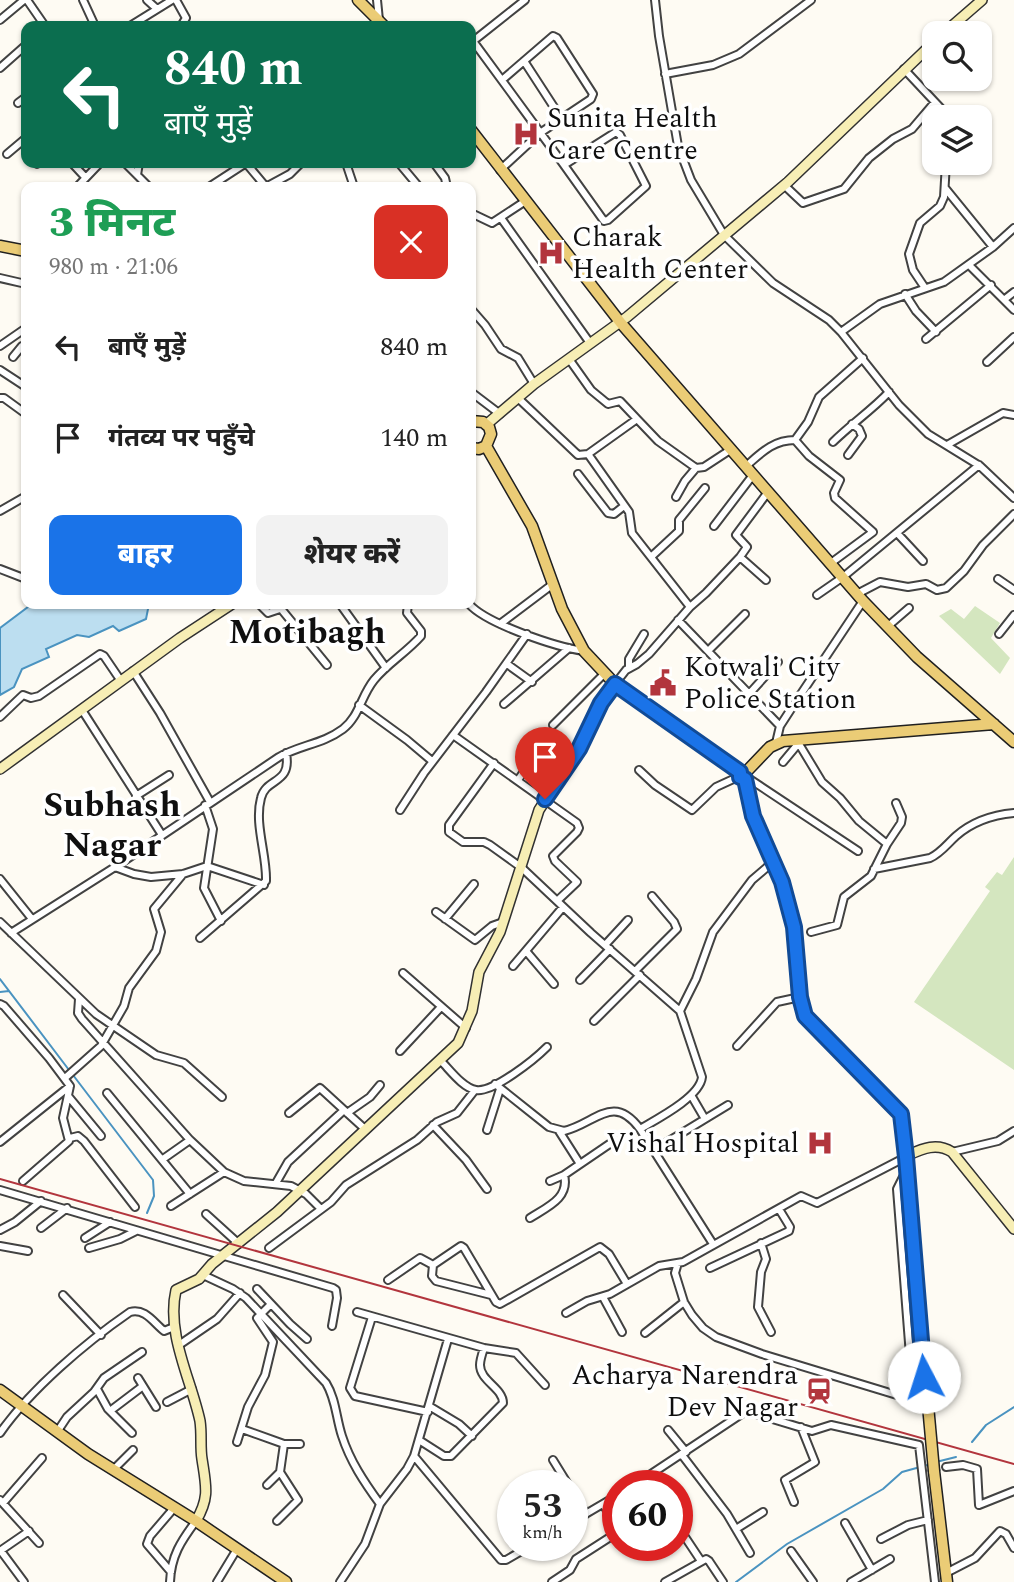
<!DOCTYPE html>
<html lang="hi">
<head>
<meta charset="utf-8">
<style>
  :root { --surface:#fff; --page:#f2f2f2; --text:#222; --muted:#767676; --accent:#1a73e8 }
  body { margin:0; font-family:Spectral,"Noto Sans Devanagari",serif; background:var(--page); color:var(--text); height:100vh; display:flex; flex-direction:column; font-size:26px; white-space:nowrap }
  * { box-sizing:border-box; margin:0 }
  p { font-size:23px; color:var(--muted) }
  .icon { flex:none; width:38px; height:38px; fill:none; stroke:currentColor; stroke-width:2; stroke-linecap:round; stroke-linejoin:round }
  .map { position:relative; flex:1; overflow:hidden }
  .sheet { position:absolute; left:21px; top:182px; width:455px; height:427px; display:flex; flex-direction:column; background:var(--surface); border-radius:14px; box-shadow:0 2px 5px #0004 }
  .sheet>* { flex:none }
  .banner { position:absolute; left:21px; top:21px; width:455px; height:147px; border-radius:14px; box-shadow:0 2px 5px #0004; background:#0b6e4f; color:#fff; overflow:hidden }
  .tools { position:absolute; left:922px; top:21px; display:grid; gap:14px }
  .tools a { display:grid; place-items:center; width:70px; height:70px; border-radius:14px; background:var(--surface); box-shadow:0 2px 5px #0004; font-size:35px }
  .speed { position:absolute; left:497px; top:1470px; display:flex; gap:14px; font-size:35px; font-weight:700; text-align:center }
  .speed>* { display:grid; place-content:center; width:91px; height:91px; border-radius:50%; background:var(--surface); box-shadow:0 2px 5px #0004; line-height:1 }
  .speed small { font-size:18px; font-weight:400 }
  .speed .limit { border:10px solid #d22; background:#fff; color:#111 }
  .pin { position:absolute; display:grid; place-items:center; width:60px; height:60px; color:#fff; margin:-72px -30px; border-radius:50% 50% 50% 0; rotate:-45deg; box-shadow:0 0 7px #0007 }
  .pin .icon { rotate:45deg }
  .me { position:absolute; width:77px; margin:-38px; rotate:355deg; stroke-linejoin:round; filter:drop-shadow(0 0 5px #0008) }
  .turn { display:flex; align-items:center; gap:24px; height:147px; padding:0 28px; font-size:32px }
  .turn .icon { width:91px; height:91px; stroke-width:2.5 }
  .turn b { display:block; font-size:49px; line-height:60px }
  .round { display:grid; place-items:center; flex:none; width:74px; height:74px; border-radius:14px; background:var(--page) }
  .overview { display:flex; align-items:center; justify-content:space-between; height:119px; padding:0 28px }
  h1 { font-size:42px; font-weight:800; line-height:52px; color:#1e9e55 }
  .button { display:flex; gap:14px; margin-top:auto; padding:14px 28px }
  .button a { flex:1; height:80px; border-radius:14px; background:var(--accent); color:#fff; font-size:28px; font-weight:800; line-height:80px; text-align:center }
  .button a+a { background:var(--page); color:var(--text) }
  ul { padding:0; list-style:none }
  li { display:flex; align-items:center; gap:21px; height:91px; padding:0 28px }
  li div { flex:1 }
  li b { display:block; font-size:26px }
  li em { font-style:normal }
  .map>svg:first-child { display:block }
</style>
</head>
<body>
<div class="map">
<svg width="1014" height="1582" viewBox="0 0 1014 1582">
  <rect width="100%" height="100%" fill="#fefbf3"/>
  <!-- green -->
  <path fill="#d4e6bf" d="M975 606 1000 623 991 638 1010 658 1000 674 939 616 951 609 964 619Z
    M1014 857V1070L914 1002 990 891 985 887 997 872 1002 875Z"/>
  <!-- water -->
  <path fill="#bcdef0" stroke="#4a93c0" stroke-width="2" d="M47 604H149L146 619 119 631 113 626 89 637 77 635 46 649 49 657 22 669 14 687 0 695V628L28 607Z"/>
  <g fill="none" stroke-linecap="round" stroke-linejoin="round">
    <!-- stream -->
    <path stroke="#4a93c0" stroke-width="2" d="M0 979 69 1070
      M0 992 9 991
      M73 1075 153 1180 154 1196 147 1213
      M972 1442 986 1425 1014 1407
      M936 1462 956 1457
      M736 1582 787 1544 883 1489 902 1472 931 1464"/>
    <!-- street casing -->
    <g stroke="#424242" stroke-width="10">
      <path id="street" d="M27 0 45 26
        M83 0 95 26
        M147 0 157 9
        M176 0 186 18 181 26
        M377 0 379 20
        M655 0 659 36 678 146 691 180 724 235 773 283 829 320 841 332 899 405 928 434 980 466 1014 498
        M0 20 24 0
        M130 26 172 0
        M473 41 564 165
        M472 42 525 0
        M524 61 561 118
        M0 68 26 45
        M904 69 949 117
        M665 74 713 65 739 54 811 0
        M18 103 26 97
        M616 132 620 135 646 186 608 220 604 221 564 165Z
        M7 154 26 138
        M72 163 85 177
        M125 163 149 187
        M346 163 354 187
        M399 163 419 187
        M434 163 445 178 447 187
        M37 164 38 163
        M500 170 540 133 591 99 593 94 557 38 553 36 502 80
        M137 175 139 163
        M784 185 803 203 844 189 869 158 893 139 912 129 935 102
        M77 187 100 163
        M209 187 246 163 266 187
        M266 187 290 174 301 163
        M945 188 993 247
        M471 213 492 223 524 202
        M501 218 590 343
        M969 265 1014 310
        M0 278 26 284
        M925 288 913 270 909 254 920 223 940 206 944 197 946 163
        M905 294 916 311 936 332
        M1005 299 1014 292
        M471 309 485 325 501 349 518 358 534 384
        M841 332 880 304 944 282 993 247 1014 228
        M926 339 991 285
        M0 346 26 328
        M13 357 22 346 26 347
        M569 359 591 390 608 404 620 401 637 419
        M987 362 1014 337
        M0 370 26 387
        M471 392 500 414
        M0 398H4L26 414
        M519 399 578 455 588 454 637 419 658 441 696 468 704 467 730 450
        M833 442C851 424 871 411 889 392
        M947 445 1003 413 1014 415
        M588 454 629 512 632 533 690 607 649 654 637 664 626 670 615 684
        M848 455 862 436 859 429 852 424
        M745 467C761 453 773 440 795 440
        M578 474 608 513 614 514 624 506
        M676 497 685 481 696 468
        M0 511 26 496
        M714 526 753 475
        M897 533 923 561
        M651 557 679 531V520L705 488
        M740 557 747 547 736 535 768 492
        M831 563 873 532 835 498 834 493 840 480 809 456 795 440 808 422 819 397 863 358
        M0 569 26 579
        M998 579 1014 590
        M857 594 880 582 908 587 926 584 937 590 946 588 964 571 983 545 1014 514
        M817 595 843 577 979 465
        M259 604 268 613 280 609 282 610 327 665
        M340 604 386 668
        M469 604C487 624 556 647 584 651
        M690 607 706 593 740 557 766 580
        M678 620 780 726
        M500 624 553 584
        M887 627 909 608
        M999 634 1014 615
        M708 651 745 614
        M507 664 532 682
        M629 668V659L644 634
        M133 671 160 713 210 802
        M749 694 778 662
        M504 704 569 648
        M359 705 407 740 432 761
        M82 710 162 835
        M0 717 23 695 31 698 39 696 100 654 104 656 121 681
        M553 725 605 673
        M453 735 577 823 579 828 577 832 553 856 555 861 577 882 557 901
        M796 739 822 782 840 798 859 821 887 844
        M776 743 780 726 791 709 863 601
        M783 762 798 744
        M494 763 449 825V832L463 842H484L490 845 522 868 591 933 680 1011
        M639 770 655 785 692 810 716 787 740 776
        M748 778 858 851
        M518 780 532 760
        M136 796 169 775
        M205 805 213 829 204 888 221 921
        M400 810 424 773 486 692 527 634
        M115 867 134 874 151 877 183 874 207 866 264 885
        M874 869 930 858C941 853 947 844 956 836 973 821 992 815 1014 813
        M0 879 32 919
        M436 912 475 940 492 926 503 922
        M445 919 474 884
        M0 922 96 1014 156 1055 184 1063 222 1097
        M811 932 837 925 844 897 871 876 887 844 901 823 902 817 896 803
        M11 933 115 867 279 757C300 745 323 744 343 729 359 717 361 696 374 680 387 664 407 652 421 636V631L407 613 408 604
        M200 938 266 881C267 855 254 824 261 798 266 777 292 785 286 753
        M605 945 628 920
        M526 951 554 984
        M513 966 563 907
        M635 971 677 929 674 922 652 896
        M403 973 466 1028
        M580 980 610 949
        M79 999 78 1013 82 1019 190 1140 224 1172 244 1181 291 1186 306 1194 321 1209
        M0 1004 4 1006 49 1058 70 1086 63 1118 69 1141 23 1181
        M594 1021 640 975
        M737 1046 777 1002 800 997
        M400 1051 441 1007
        M441 1061C450 1070 463 1088 476 1090 493 1093 535 1059 547 1047
        M65 1078 101 1046 124 1006 129 988 156 951 161 932 154 909 183 874
        M495 1084 549 1127 564 1131C595 1124 613 1092 640 1129 657 1119 700 1097 702 1077L680 1011 696 979 713 932 752 880 773 862
        M107 1093 190 1194
        M691 1095 705 1119
        M68 1096 101 1136
        M289 1113 320 1088 344 1110
        M347 1113 370 1097 380 1085
        M433 1125 466 1160 487 1189
        M640 1129 713 1244
        M487 1130 500 1089
        M559 1131 580 1164
        M70 1138 78 1136 84 1141 135 1207
        M0 1142 70 1086
        M654 1150 728 1105
        M952 1152 998 1141 1014 1131
        M163 1159 190 1140
        M550 1181 564 1175 611 1143
        M276 1183 288 1162 344 1110 366 1130
        M0 1190 333 1288 336 1290 337 1298 332 1326
        M171 1206 224 1172
        M206 1214 239 1244
        M530 1218C547 1207 570 1198 564 1175
        M41 1228 67 1208
        M0 1230 15 1222 41 1201
        M85 1238 110 1222
        M761 1243 766 1259 761 1272 758 1307 771 1332
        M0 1246 28 1251
        M89 1248 120 1239 136 1231
        M269 1248 331 1202 346 1185 417 1140 437 1122 457 1113 475 1090
        M678 1263 675 1273 684 1302 692 1315 703 1328 716 1337 762 1354 910 1399 913 1394 897 1189 906 1171
        M710 1268 789 1231 790 1227 779 1209
        M203 1275 233 1289 246 1298 326 1383C336 1399 336 1418 342 1436 350 1461 364 1482 380 1504
        M388 1280 420 1258 433 1265
        M257 1289 290 1324 307 1339
        M63 1295 101 1335
        M491 1295 436 1281 432 1276 433 1265 461 1246 464 1248 496 1302 500 1304 600 1247 609 1254 627 1284
        M603 1297 622 1332
        M357 1312 484 1348 516 1353 545 1385
        M566 1313 587 1301 610 1294 659 1266 683 1262 801 1196 817 1203 906 1157
        M372 1317 350 1388 355 1396 428 1412
        M645 1333 684 1302
        M179 1345 217 1319 240 1293
        M138 1378 156 1407
        M97 1389 108 1409 132 1433
        M167 1402 192 1389
        M429 1406 459 1424 472 1436
        M110 1411 143 1386
        M242 1429 284 1444H300
        M668 1430 686 1452
        M57 1432 67 1417 94 1392 104 1378 142 1352
        M0 1433C31 1389 85 1343 130 1312 145 1308 153 1322 164 1331L174 1327
        M419 1440 444 1456H451L503 1403C503 1388 480 1381 480 1365 480 1360 482 1354 484 1348
        M237 1442 248 1407 265 1375 273 1342 257 1318 271 1304
        M682 1455 727 1514 750 1553
        M414 1456 501 1560H506L532 1545
        M553 1460 569 1486
        M946 1467 963 1465 977 1469 979 1505 1014 1491
        M113 1470 133 1450
        M267 1485 280 1472 284 1444
        M633 1486 746 1411 812 1431 831 1425 919 1445 935 1582
        M572 1492 586 1514
        M0 1500 39 1543
        M794 1502 785 1480 815 1462 801 1427
        M3 1503 42 1458
        M603 1504 618 1529
        M277 1521 298 1500 280 1472
        M572 1522 618 1495
        M845 1523 872 1570
        M677 1525 701 1561
        M736 1529 763 1512
        M881 1539 908 1525 928 1520
        M0 1551 29 1531
        M1 1551 24 1582
        M791 1551 813 1582
        M171 1572 147 1544 150 1536 174 1508
        M946 1573 975 1558 1000 1531 1006 1534 1014 1548
        M170 1582C171 1556 181 1541 196 1521
        M217 1582 237 1549
        M340 1582 365 1544 380 1504 407 1469 414 1456 448 1339
        M552 1582 570 1570 576 1559 618 1532
        M665 1582 706 1559 709 1561 723 1582
        M851 1582 890 1559"/>
    </g>
    <!-- secondary casing -->
    <g stroke="#313131" stroke-width="12">
      <path id="secondary" d="M944 33 982 0
        M487 424 534 384 627 317 788 182 934 42
        M0 769 180 638 232 604
        M906 1156C922 1149 936 1142 952 1152L1014 1229
        M196 1521C210 1497 206 1486 202 1459 200 1447 202 1434 200 1421 191 1379 166 1334 176 1290L199 1279 212 1264 277 1212 458 1043 472 1011 479 972 500 932 539 810 578 749 601 703 615 684"/>
    </g>
    <!-- primary casing -->
    <g stroke="#202020" stroke-width="13">
      <path id="primary" d="M358 0 384 26
        M471 130 620 322 863 601 917 657 1014 742
        M0 246 26 251
        M471 421 483 422 489 427 491 434 486 446 479 449 471 448
        M486 446 532 526 562 609 584 651 615 684 740 772
        M747 771 770 747 783 741 994 724
        M745 779 753 816 782 882 794 927 800 997 805 1016 901 1114 912 1230
        M0 1390 88 1454 196 1521 286 1582
        M934 1471 947 1582"/>
    </g>
    <!-- street -->
    <use href="#street" stroke="#fff" stroke-width="6"/>
    <!-- secondary -->
    <use href="#secondary" stroke="#f7eeb5" stroke-width="9"/>
    <!-- primary -->
    <use href="#primary" stroke="#ebcc76" stroke-width="10"/>
    <!-- rail -->
    <path stroke="#b2353d" stroke-width="2" d="M0 1179 1014 1464"/>
    <!-- primary-bridge casing -->
    <g stroke="#202020" stroke-width="13" stroke-linecap="butt">
      <path id="primary-bridge" d="M912 1230 934 1471"/>
    </g>
    <!-- primary-bridge -->
    <use href="#primary-bridge" stroke="#ebcc76" stroke-width="10"/>
  </g>
  <g fill="none" stroke-linecap="round" stroke-linejoin="round">
    <!-- route casing -->
    <g stroke="#114b97" stroke-width="18">
      <path id="route" d="M545 799 579 749 601 703 615 684 740 772V777L745 779 753 816 782 882 794 927 800 997 805 1016 901 1114 906 1157 924 1377"/>
    </g>
    <!-- route -->
    <use href="#route" stroke="#1a73e8" stroke-width="12"/>
  </g>
  <!-- icons -->
  <defs>
    <g id="hospital-bare" transform="scale(2.1)"><path d="M-5-5h3v3.5h4V-5h3V5h-3V1.5h-4V5h-3Z" fill="#b2353d" stroke="#fff" stroke-width="2.5" paint-order="stroke"/></g>
    <g id="civic-bare" transform="scale(2.1)"><path d="M-.6-6.5H3V-4.5H.6V-3L4-1V1h2V6H-6V1h2V-1L-.6-3ZM-1.2 2.5V6h2.4V2.5Z" fill="#b2353d" stroke="#fff" stroke-width="2.5" paint-order="stroke"/></g>
    <g id="station-bare" transform="scale(2.1)"><path d="M-3-6H3Q5-6 5-4V2Q5 4 3 4L4.5 6H3L1.5 4h-3L-3 6H-4.5L-3 4Q-5 4-5 2V-4Q-5-6-3-6ZM-3.5-4v3h7v-3ZM-3.5 1v1.5H-2V1ZM2 1v1.5H3.5V1Z" fill="#b2353d" stroke="#fff" stroke-width="2.5" paint-order="stroke"/></g>
  </defs>
  <g fill-rule="evenodd">
    <use href="#hospital-bare" x="526" y="134"/>
    <use href="#hospital-bare" x="551" y="253"/>
    <use href="#civic-bare" x="663" y="683"/>
    <use href="#hospital-bare" x="820" y="1143"/>
    <use href="#station-bare" x="819" y="1391"/>
  </g>
  <g text-anchor="middle" dominant-baseline="central" stroke-width="7" stroke-linejoin="round" paint-order="stroke">
    <!-- poi labels -->
    <g font-size="28" fill="#0f0f0f" stroke="#fff" text-anchor="start">
      <text x="547" y="118">Sunita Health<tspan x="547" dy="32">Care Centre</tspan></text>
      <text x="572" y="237">Charak<tspan x="572" dy="32">Health Center</tspan></text>
      <text x="684" y="667">Kotwali City<tspan x="684" dy="32">Police Station</tspan></text>
      <text x="799" y="1143" text-anchor="end">Vishal Hospital</text>
      <text x="798" y="1375" text-anchor="end">Acharya Narendra<tspan x="798" dy="32">Dev Nagar</tspan></text>
    </g>
    <!-- district labels -->
    <g font-size="35" font-weight="bold" fill="#0f0f0f" stroke="#fff">
      <text x="307" y="632">Motibagh</text>
      <text x="112" y="805">Subhash<tspan x="112" dy="40">Nagar</tspan></text>
    </g>
  </g>
</svg>
<div class="tools">
<a><svg class="icon" aria-label="search" viewBox="0 0 24 24"><circle cx="10" cy="10" r="6"/><path d="M15 15l6 6"/></svg></a>
<a><svg class="icon" aria-label="layers" viewBox="0 0 24 24"><path d="M12 4l9 5-9 5-9-5zM3 14l9 5 9-5"/></svg></a>
</div>
<div class="speed"><div>53<small>km/h</small></div><div class="limit">60</div></div>
<div class="pin" style="left:545px;top:799px;background:#d93025"><svg class="icon" aria-label="arrive" viewBox="0 0 24 24"><path d="M6 21V4h12l-3 4 3 4H6"/></svg></div>
<svg class="me" style="left:924px;top:1377px" viewBox="-20 -20 40 40"><circle r="19" fill="#fff"/><path d="M0-13L10 11 0 6-10 11z" fill="#1a73e8"/></svg>
<div class="banner">
<div class="turn"><svg class="icon" aria-label="left" viewBox="0 0 24 24"><path d="M17 20v-9H6M10 6l-5 5 5 5"/></svg><div><b>840 m</b>बाएँ मुड़ें</div></div>
</div>
<section class="sheet">
<div class="overview"><div><h1>3 मिनट</h1><p>980 m · 21:06</p></div><a class="round" style="background:#d93025;color:#fff"><svg class="icon" aria-label="close" viewBox="0 0 24 24"><path d="M6 6l12 12M18 6L6 18"/></svg></a></div>
<ul>
<li><svg class="icon" aria-label="left" viewBox="0 0 24 24"><path d="M17 20v-9H6M10 6l-5 5 5 5"/></svg><div><b>बाएँ मुड़ें</b></div><em>840 m</em></li>
<li><svg class="icon" aria-label="arrive" viewBox="0 0 24 24"><path d="M6 21V4h12l-3 4 3 4H6"/></svg><div><b>गंतव्य पर पहुँचे</b></div><em>140 m</em></li>
</ul>
<div class="button"><a>बाहर</a><a>शेयर करें</a></div>
</section>
</div>
</body>
</html>
